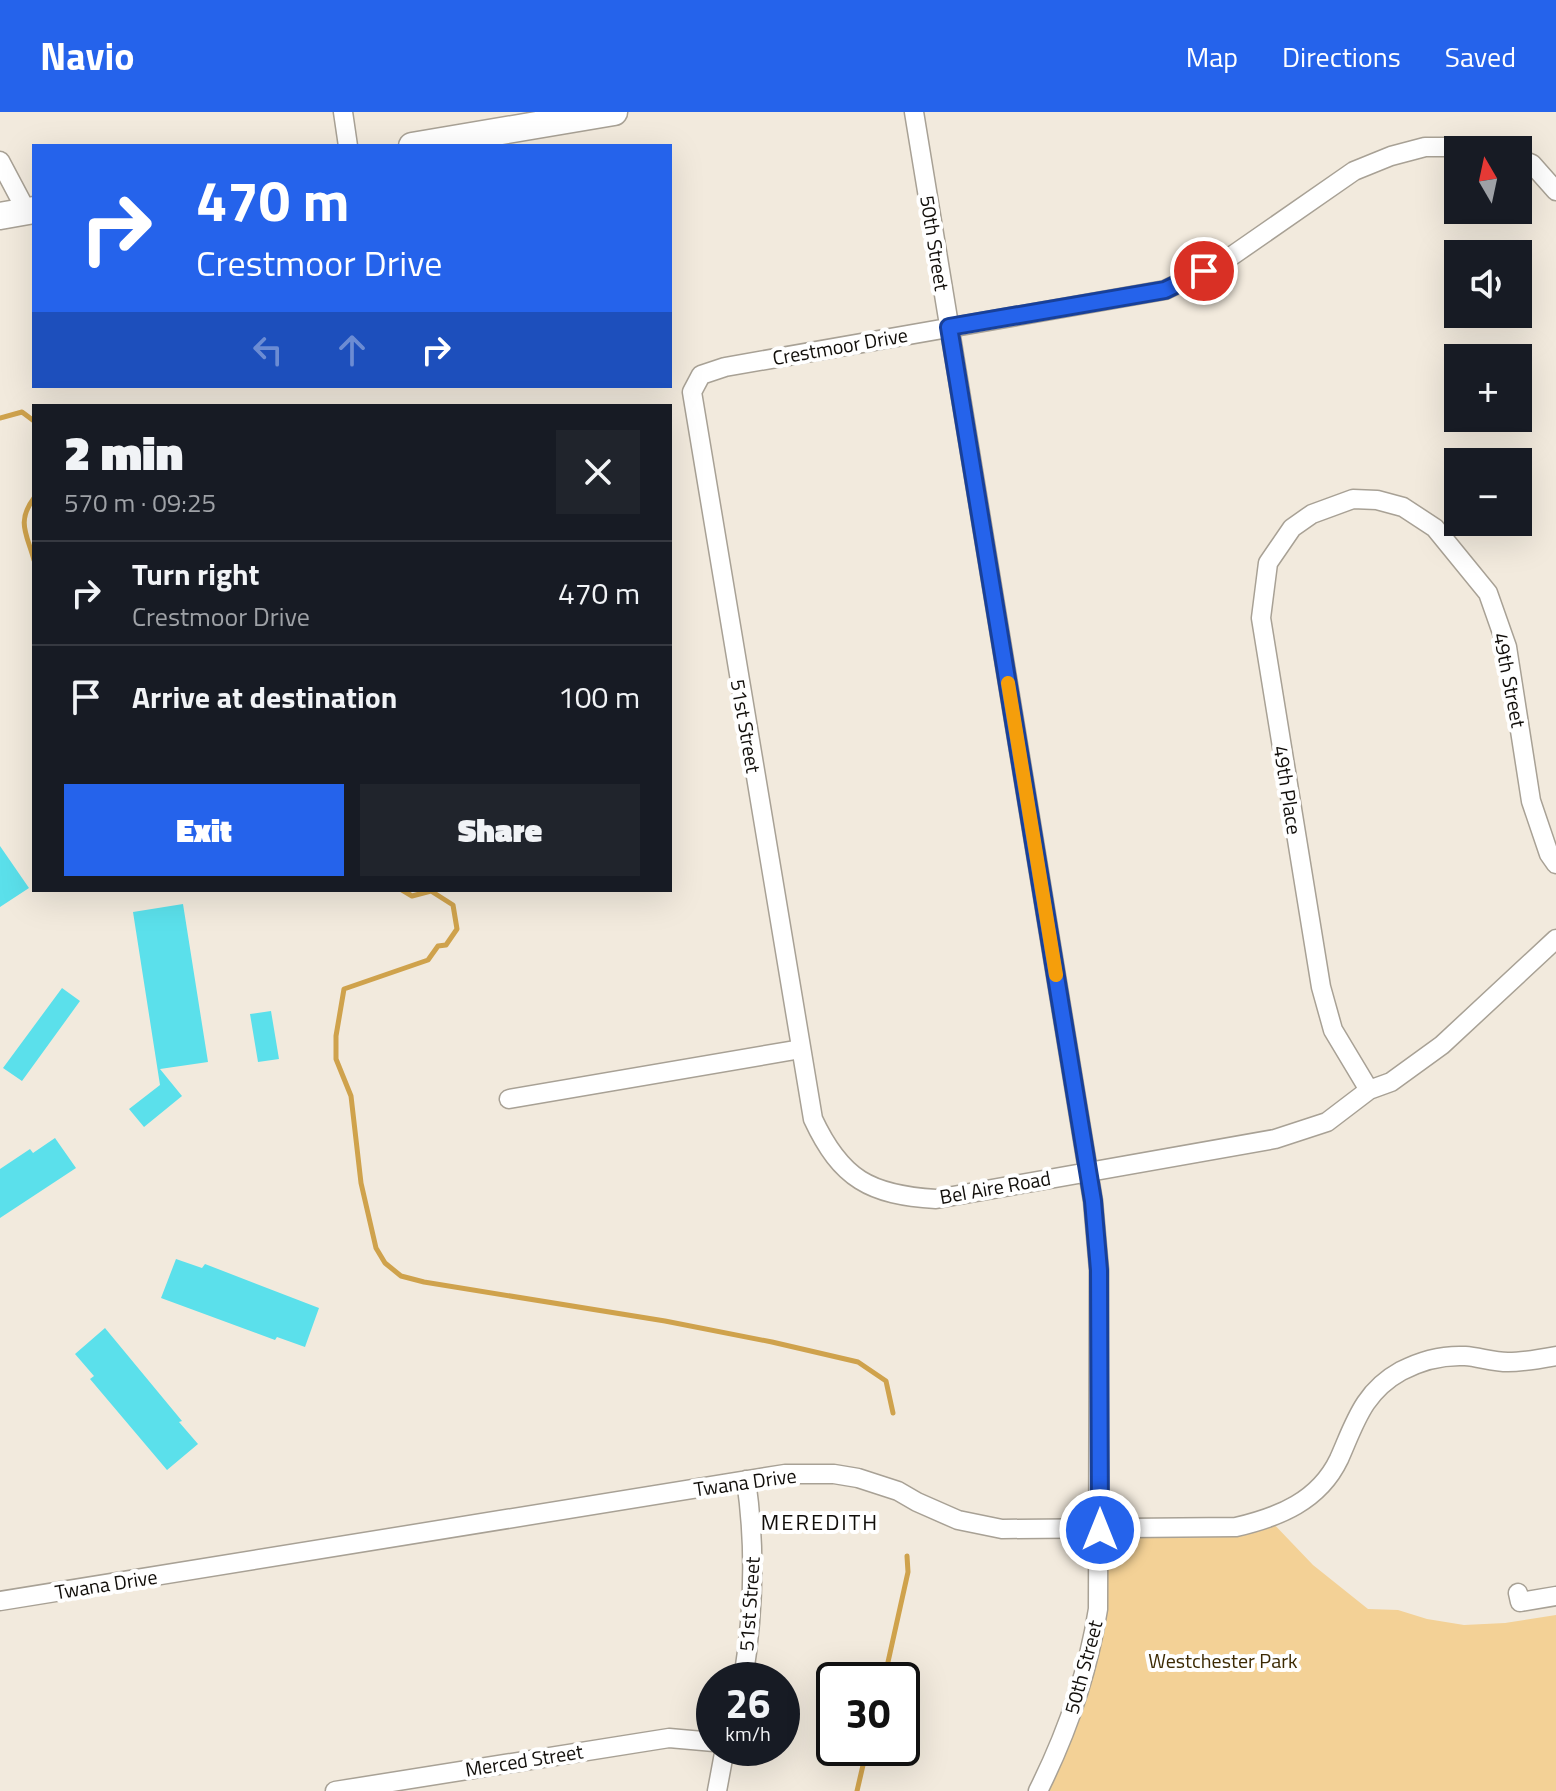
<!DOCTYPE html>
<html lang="en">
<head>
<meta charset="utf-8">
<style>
  :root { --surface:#171b24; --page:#20242c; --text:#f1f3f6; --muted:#9ea1a6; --line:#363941; --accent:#2563eb }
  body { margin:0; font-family:"Titillium Web",sans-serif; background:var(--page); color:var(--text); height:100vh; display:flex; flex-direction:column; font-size:30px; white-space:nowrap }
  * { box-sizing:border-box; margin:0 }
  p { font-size:26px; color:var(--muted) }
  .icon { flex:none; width:44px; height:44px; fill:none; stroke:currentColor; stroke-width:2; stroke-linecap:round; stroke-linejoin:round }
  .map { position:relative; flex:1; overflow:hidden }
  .details { position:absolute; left:32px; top:292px; width:640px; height:488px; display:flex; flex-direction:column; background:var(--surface); border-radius:0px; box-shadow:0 8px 32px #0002 }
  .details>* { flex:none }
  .banner { position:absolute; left:32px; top:32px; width:640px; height:244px; border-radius:0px; box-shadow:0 8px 32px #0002; background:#2563eb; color:#fff; overflow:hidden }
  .needle { width:52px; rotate:351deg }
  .buttons { position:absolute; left:1444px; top:24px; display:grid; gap:16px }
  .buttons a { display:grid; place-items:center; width:88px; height:88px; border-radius:0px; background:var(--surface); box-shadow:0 8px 32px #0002; font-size:40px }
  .speed { position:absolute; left:696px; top:1550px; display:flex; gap:16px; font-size:40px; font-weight:700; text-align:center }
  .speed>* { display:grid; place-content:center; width:104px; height:104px; border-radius:50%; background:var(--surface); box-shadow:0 8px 32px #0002; line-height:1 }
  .speed small { font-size:20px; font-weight:400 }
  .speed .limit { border:4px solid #111; border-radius:12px; background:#fff; color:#111 }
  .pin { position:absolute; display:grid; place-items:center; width:68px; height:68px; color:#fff; margin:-34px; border:4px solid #fff; border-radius:50%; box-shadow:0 2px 8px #0007 }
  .me { position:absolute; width:88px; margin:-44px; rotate:0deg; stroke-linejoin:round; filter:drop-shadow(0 0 6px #0008) }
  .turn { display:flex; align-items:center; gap:28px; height:168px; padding:0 32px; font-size:36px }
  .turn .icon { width:104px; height:104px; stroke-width:2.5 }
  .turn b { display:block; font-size:56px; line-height:68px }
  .lanes { display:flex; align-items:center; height:76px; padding:0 32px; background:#0003; justify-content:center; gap:40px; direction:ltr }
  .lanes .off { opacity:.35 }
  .round { display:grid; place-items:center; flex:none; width:84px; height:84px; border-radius:0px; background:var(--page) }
  .overview { display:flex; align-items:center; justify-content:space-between; height:136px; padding:0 32px }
  h1 { font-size:48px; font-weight:800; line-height:60px }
  .button { display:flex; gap:16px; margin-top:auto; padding:16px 32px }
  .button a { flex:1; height:92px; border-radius:0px; background:var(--accent); color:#fff; font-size:32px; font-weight:800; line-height:92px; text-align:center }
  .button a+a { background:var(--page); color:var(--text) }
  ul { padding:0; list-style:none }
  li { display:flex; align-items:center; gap:24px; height:104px; padding:0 32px; border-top:2px solid var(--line) }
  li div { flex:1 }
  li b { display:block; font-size:30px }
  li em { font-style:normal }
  header { display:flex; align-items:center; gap:48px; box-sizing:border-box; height:112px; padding:0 40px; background:var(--accent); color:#fff }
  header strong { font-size:38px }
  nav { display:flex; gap:44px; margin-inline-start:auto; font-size:28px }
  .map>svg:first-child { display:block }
</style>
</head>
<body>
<header>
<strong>Navio</strong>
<nav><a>Map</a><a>Directions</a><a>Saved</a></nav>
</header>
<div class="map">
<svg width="1556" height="1679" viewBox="0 0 1556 1679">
  <rect width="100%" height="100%" fill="#f2eadd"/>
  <!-- green -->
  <path fill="#f3d196" d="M1269 1407 1313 1453 1368 1497 1398 1498 1427 1507 1464 1513 1505 1511 1556 1503V1679H1038L1078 1585 1100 1418Z"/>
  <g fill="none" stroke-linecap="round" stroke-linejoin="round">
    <!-- stream -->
    <path stroke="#cfa24c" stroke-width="5" d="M0 306 22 300 34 309
      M34 386C16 410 27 422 34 448
      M402 778 412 784 431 779 453 793 457 817 446 833 438 834 428 848 344 877 336 924V947L351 984 361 1071 376 1136 385 1151 401 1164 424 1170 665 1209 772 1230 858 1250 886 1269 893 1301
      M884 1568 908 1460 907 1444
      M857 1679 867 1636"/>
  </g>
  <!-- building -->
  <path fill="#5be0eb" d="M0 734 29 776 0 795Z
    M183 792 208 950 160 957 182 984 144 1015 129 997 160 973 133 800Z
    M62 876 80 889 22 969 3 956Z
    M271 899 279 947 258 950 250 902Z
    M55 1026 76 1056 0 1106V1057L30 1037 33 1041Z
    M176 1147 202 1156 205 1152 319 1196 305 1235 277 1225 275 1228 161 1186Z
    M105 1216 182 1309 179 1310 198 1332 167 1358 90 1267 94 1264 75 1242Z"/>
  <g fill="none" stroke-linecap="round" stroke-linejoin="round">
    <!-- street casing -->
    <g stroke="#a8a195" stroke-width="21">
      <path id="street" d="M343 0 348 34
        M914 0 1093 1089 1099 1158 1098 1497C1088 1561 1067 1621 1038 1679
        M1496 38 1487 35H1425L1391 44 1354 59 1223 150 1165 178 725 255 701 263 692 280 813 1007C841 1067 870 1083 936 1087L1275 1027 1327 1010 1369 978 1391 970 1442 933 1556 827
        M1518 46 1532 52 1556 79
        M0 49 27 100
        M1369 978 1333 918 1321 875 1261 506 1268 451 1292 416 1312 402 1353 387 1377 388 1403 395 1435 416 1488 481 1507 535 1531 689 1549 742 1556 752
        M509 987 801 937
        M1518 1481 1520 1490 1556 1484
        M0 1489 785 1362H834L858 1366 898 1379 917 1390 958 1408 1002 1417 1236 1415C1279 1405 1319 1389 1339 1347 1355 1311 1363 1280 1401 1259 1420 1249 1443 1243 1465 1244 1479 1245 1493 1250 1508 1250 1524 1250 1540 1247 1556 1244
        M743 1568C754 1500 756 1436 746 1368
        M335 1679 669 1626 714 1630
        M717 1679 725 1636"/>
    </g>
    <!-- secondary casing -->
    <g stroke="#a8a195" stroke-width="29">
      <path id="secondary" d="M412 34 614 0
        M0 104 34 98"/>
    </g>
    <!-- street -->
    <use href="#street" stroke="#fff" stroke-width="18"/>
    <!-- secondary -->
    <use href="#secondary" stroke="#fff" stroke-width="26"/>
  </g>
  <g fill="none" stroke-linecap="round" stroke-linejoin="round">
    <!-- route casing -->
    <g stroke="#184099" stroke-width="20">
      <path id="route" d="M1100 1418 1099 1158 1093 1089 949 215 1165 178 1204 159"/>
    </g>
    <!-- route -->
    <use href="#route" stroke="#2563eb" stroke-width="14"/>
    <!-- slow -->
    <path stroke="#f59e0b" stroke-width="14" d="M1008 571 1056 863"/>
  </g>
  <g text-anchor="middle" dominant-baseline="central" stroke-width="8" stroke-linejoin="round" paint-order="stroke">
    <!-- street labels -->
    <g font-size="20" fill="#110e0a" stroke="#fff">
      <text transform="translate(935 131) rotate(81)">50th Street</text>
      <text transform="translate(840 234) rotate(-10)">Crestmoor Drive</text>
      <text transform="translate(1510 568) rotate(79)">49th Street</text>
      <text transform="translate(746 614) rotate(80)">51st Street</text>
      <text transform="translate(1288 678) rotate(81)">49th Place</text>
      <text transform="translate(995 1075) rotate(-10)">Bel Aire Road</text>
      <text transform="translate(745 1370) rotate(-8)">Twana Drive</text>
      <text transform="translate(106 1472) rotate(-9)">Twana Drive</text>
      <text transform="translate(749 1492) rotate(-86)">51st Street</text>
      <text transform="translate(1083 1555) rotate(-75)">50th Street</text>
      <text transform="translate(524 1648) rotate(-9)">Merced Street</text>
    </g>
    <!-- park labels -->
    <g font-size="20" fill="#3c2a03" stroke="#fff">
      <text x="1223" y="1548">Westchester Park</text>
    </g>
    <!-- neighbourhood labels -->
    <g font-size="22" letter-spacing="2" fill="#110e0a" stroke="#fff">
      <text x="820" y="1410">MEREDITH</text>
    </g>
  </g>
</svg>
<div class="buttons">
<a><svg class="needle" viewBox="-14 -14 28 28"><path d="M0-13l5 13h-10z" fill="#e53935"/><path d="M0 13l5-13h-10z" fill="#9ea1a6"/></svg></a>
<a><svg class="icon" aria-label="sound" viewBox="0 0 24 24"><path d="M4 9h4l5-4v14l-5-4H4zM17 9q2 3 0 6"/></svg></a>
<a>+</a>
<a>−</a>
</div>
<div class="speed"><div>26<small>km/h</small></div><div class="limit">30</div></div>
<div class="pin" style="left:1204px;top:159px;background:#d93025"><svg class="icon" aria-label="arrive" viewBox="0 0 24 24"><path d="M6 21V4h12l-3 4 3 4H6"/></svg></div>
<svg class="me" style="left:1100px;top:1418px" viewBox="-20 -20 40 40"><circle r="17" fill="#2563eb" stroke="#fff" stroke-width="3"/><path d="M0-11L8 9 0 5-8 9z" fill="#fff"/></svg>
<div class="banner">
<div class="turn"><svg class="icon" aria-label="right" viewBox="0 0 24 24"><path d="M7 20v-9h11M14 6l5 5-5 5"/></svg><div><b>470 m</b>Crestmoor Drive</div></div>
<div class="lanes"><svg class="icon off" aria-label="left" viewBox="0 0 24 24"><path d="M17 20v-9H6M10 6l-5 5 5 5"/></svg><svg class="icon off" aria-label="ahead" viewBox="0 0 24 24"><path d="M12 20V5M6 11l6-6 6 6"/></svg><svg class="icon" aria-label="right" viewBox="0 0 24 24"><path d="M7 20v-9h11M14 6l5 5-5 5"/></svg></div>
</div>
<section class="details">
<div class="overview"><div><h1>2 min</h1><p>570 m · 09:25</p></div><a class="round"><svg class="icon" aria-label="close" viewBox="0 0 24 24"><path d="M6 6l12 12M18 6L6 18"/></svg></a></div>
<ul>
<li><svg class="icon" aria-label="right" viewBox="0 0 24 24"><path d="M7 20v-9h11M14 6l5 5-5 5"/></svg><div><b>Turn right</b><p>Crestmoor Drive</p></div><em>470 m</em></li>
<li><svg class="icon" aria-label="arrive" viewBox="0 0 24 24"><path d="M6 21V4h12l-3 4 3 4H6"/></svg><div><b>Arrive at destination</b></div><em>100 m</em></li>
</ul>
<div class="button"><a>Exit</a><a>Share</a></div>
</section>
</div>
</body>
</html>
